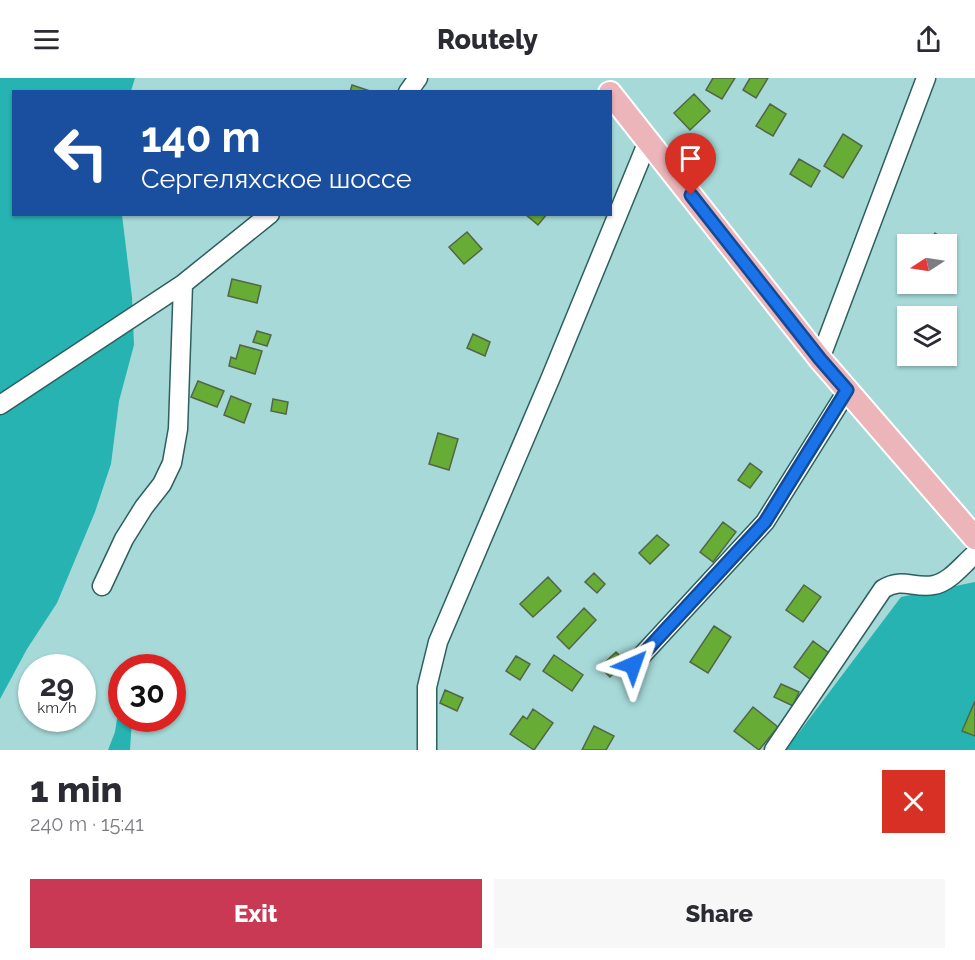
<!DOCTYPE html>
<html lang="en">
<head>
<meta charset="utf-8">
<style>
  :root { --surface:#fff; --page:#f7f7f7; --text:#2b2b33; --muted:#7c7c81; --accent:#c93954 }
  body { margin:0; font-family:Raleway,sans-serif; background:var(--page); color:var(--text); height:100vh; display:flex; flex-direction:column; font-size:22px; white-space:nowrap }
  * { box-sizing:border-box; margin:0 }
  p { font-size:20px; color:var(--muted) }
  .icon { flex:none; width:33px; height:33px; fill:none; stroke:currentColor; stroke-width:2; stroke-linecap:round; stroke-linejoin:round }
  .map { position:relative; height:672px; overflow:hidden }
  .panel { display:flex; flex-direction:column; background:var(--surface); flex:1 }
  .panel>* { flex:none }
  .banner { position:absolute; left:12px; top:12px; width:600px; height:126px; border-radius:0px; box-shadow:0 2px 4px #0004; background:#1a4fa0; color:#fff; overflow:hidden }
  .needle { width:39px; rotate:258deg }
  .tools { position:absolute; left:897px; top:156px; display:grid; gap:12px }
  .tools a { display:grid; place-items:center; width:60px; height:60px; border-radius:0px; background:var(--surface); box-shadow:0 2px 4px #0004; font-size:30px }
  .speed { position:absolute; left:18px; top:576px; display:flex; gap:12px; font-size:30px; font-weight:700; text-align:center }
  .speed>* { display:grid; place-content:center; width:78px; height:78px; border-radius:50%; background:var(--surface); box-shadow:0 2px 4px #0004; line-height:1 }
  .speed small { font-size:15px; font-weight:400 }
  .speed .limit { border:9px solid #d22; background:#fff; color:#111 }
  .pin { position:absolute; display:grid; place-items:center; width:51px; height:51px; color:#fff; margin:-62px -26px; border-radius:50% 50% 50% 0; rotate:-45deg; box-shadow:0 0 6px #0007 }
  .pin .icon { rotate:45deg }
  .me { position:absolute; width:66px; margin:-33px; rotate:43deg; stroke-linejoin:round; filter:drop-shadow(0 0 4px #0008) }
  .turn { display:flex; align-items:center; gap:21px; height:126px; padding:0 30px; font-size:27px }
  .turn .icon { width:78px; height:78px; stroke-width:2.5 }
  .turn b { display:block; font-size:42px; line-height:51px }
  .round { display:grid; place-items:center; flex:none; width:63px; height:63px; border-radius:0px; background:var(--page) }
  .headline { display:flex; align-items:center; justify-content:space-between; height:102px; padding:0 30px }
  h1 { font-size:36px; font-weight:800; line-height:45px }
  .cta { display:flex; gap:12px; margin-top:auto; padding:12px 30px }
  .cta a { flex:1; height:69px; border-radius:0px; background:var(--accent); color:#fff; font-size:24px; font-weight:800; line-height:69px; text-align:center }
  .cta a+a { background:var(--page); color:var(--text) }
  header { display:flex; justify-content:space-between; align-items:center; height:78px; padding:0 30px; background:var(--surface); font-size:27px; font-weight:800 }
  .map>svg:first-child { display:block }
</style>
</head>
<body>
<header><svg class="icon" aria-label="menu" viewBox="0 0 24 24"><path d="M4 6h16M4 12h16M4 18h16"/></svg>Routely<svg class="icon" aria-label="share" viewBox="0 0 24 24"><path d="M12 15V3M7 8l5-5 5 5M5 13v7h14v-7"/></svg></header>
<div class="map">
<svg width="975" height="672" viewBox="0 0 975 672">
  <rect width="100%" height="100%" fill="#a6d9d8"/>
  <!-- green -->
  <path fill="#27b3b2" d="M0 0H135L131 13 14 14V136L122 137 132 219 134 267 119 323 111 386 95 434 57 525 27 571 0 621Z
    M975 504V672H782L797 657 901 519Z
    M121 615 122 640 132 641 130 672H108L115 654Z"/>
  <!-- building -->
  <path fill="#67ac34" stroke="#536648" stroke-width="1.5" d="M713 0H735L722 21 706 12Z
    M750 0H768L756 20 743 12Z
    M352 7 373 14H350Z
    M694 16 710 33 690 52 674 35Z
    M770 26 786 36 773 58 756 48Z
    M843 56 862 68 843 100 824 88Z
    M799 81 820 93 811 109 790 96Z
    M525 136H547L538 147Z
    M467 154 482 171 464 186 449 169Z
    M935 155 945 162 942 166H928Z
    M232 201 261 208 257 225 228 218Z
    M257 253 271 257 267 268 253 264Z
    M473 256 490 264 485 278 467 270Z
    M240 267 262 273 255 296 229 288 231 279 236 281Z
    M198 303 224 313 217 329 191 319Z
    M231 318 251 326 244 345 224 337Z
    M273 321 288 324 286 336 271 333Z
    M438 355 458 361 449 392 429 386Z
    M750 385 762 394 750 410 738 402Z
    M723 444 736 454 713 484 700 474Z
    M657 457 669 467 650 486 639 475Z
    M594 495 605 506 597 515 585 504Z
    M548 499 561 513 533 539 520 526Z
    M804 507 821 519 803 544 786 532Z
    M584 530 596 542 569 571 557 559Z
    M714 548 731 559 708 595 690 584Z
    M813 563 829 575 810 601 794 589Z
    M616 574 626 584 610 599 600 589Z
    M554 577 583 597 572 613 543 593Z
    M516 578 530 586 520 602 506 593Z
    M781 606 799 614 793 628 774 619Z
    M445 612 463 620 457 633 440 625Z
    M975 623V658L962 653Z
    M753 629 778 649 759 672 734 653Z
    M533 631 553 645 534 672 510 656 523 638 527 641Z
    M594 648 614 658 606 672H582Z"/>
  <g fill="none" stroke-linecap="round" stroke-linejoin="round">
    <!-- minor casing -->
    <g stroke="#2e5f5f" stroke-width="21">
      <path id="minor" d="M408 14 418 0
        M820 281 926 0
        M0 327 183 206
        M102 508 124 461 144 429 162 406 172 385 178 351 183 206 270 136
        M633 587 765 444 847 313
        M427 672V609L438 564 551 299 648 63
        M774 672 883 511C902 499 914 511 934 507 950 504 963 486 975 476"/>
    </g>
    <!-- major casing -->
    <g stroke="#fff" stroke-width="26">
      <path id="major" d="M610 15 820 281 975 460"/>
    </g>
    <!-- minor -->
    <use href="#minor" stroke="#fff" stroke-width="18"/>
    <!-- major -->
    <use href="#major" stroke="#ebb5ba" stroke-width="22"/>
  </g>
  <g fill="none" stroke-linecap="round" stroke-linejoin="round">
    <!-- route casing -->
    <g stroke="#114b97" stroke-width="15">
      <path id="route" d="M633 587 765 444 847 312 820 281 691 117"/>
    </g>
    <!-- route -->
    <use href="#route" stroke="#1a73e8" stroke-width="10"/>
  </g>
</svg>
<div class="tools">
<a><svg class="needle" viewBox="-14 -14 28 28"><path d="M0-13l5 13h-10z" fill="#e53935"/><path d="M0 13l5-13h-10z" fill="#7c7c81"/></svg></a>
<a><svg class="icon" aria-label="layers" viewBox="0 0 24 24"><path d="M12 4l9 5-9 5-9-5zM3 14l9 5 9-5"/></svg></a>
</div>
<div class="speed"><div>29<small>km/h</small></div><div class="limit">30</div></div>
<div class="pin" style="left:691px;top:117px;background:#d93025"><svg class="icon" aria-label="arrive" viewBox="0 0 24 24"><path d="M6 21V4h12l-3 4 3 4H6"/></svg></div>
<svg class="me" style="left:633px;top:587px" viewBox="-20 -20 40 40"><path d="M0-17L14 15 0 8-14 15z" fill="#1a73e8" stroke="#fff" stroke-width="4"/></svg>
<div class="banner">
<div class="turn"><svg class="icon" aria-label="left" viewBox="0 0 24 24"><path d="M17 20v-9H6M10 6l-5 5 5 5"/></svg><div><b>140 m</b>Сергеляхское шоссе</div></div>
</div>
</div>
<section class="panel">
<div class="headline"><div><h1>1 min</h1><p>240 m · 15:41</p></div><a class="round" style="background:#d93025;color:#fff"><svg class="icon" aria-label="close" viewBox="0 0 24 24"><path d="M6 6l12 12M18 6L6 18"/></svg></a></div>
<div class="cta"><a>Exit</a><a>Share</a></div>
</section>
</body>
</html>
